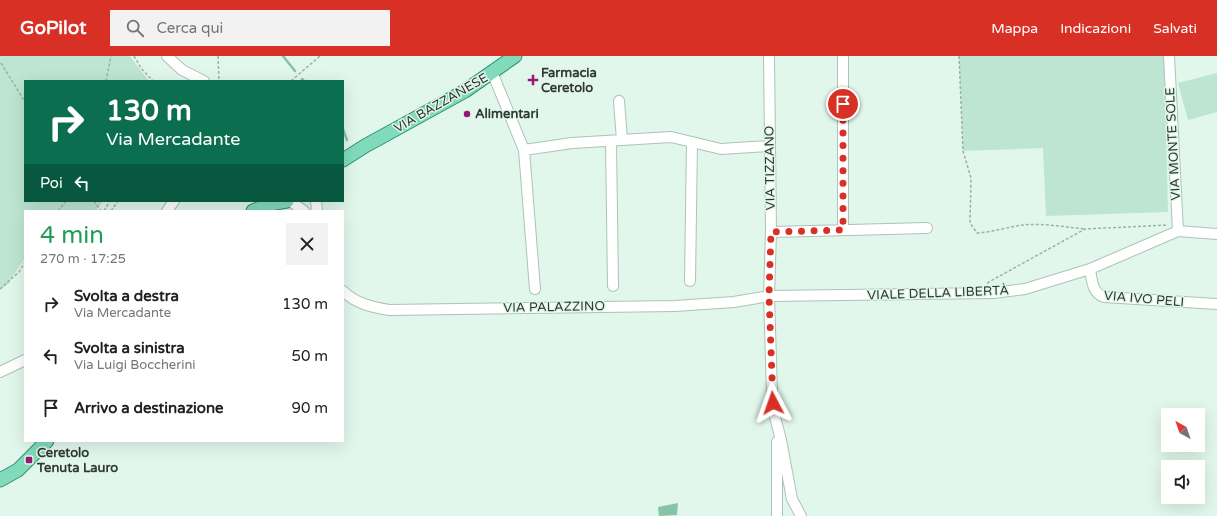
<!DOCTYPE html>
<html lang="it">
<head>
<meta charset="utf-8">
<style>
  :root { --surface:#fff; --page:#f2f2f2; --text:#202124; --muted:#757577; --accent:#d93025 }
  body { margin:0; font-family:"Varela Round",sans-serif; background:var(--page); color:var(--text); height:100vh; display:flex; flex-direction:column; font-size:15px; white-space:nowrap }
  * { box-sizing:border-box; margin:0 }
  p { font-size:13px; color:var(--muted) }
  .icon { flex:none; width:22px; height:22px; fill:none; stroke:currentColor; stroke-width:2; stroke-linecap:round; stroke-linejoin:round }
  .map { position:relative; flex:1; overflow:hidden }
  .details { position:absolute; left:24px; top:154px; width:320px; height:232px; display:flex; flex-direction:column; background:var(--surface); border-radius:0px; box-shadow:0 4px 16px #0002 }
  .details>* { flex:none }
  .hud { position:absolute; left:24px; top:24px; width:320px; height:122px; border-radius:0px; box-shadow:0 4px 16px #0002; background:#0b6e4f; color:#fff; overflow:hidden }
  .needle { width:26px; rotate:320deg }
  .controls { position:absolute; left:1161px; top:352px; display:grid; gap:8px }
  .controls a { display:grid; place-items:center; width:44px; height:44px; border-radius:0px; background:var(--surface); box-shadow:0 4px 16px #0002; font-size:20px }
  .pin { position:absolute; display:grid; place-items:center; width:34px; height:34px; color:#fff; margin:-17px; border:2px solid #fff; border-radius:50%; box-shadow:0 1px 4px #0007 }
  .me { position:absolute; width:44px; margin:-22px; rotate:356deg; stroke-linejoin:round; filter:drop-shadow(0 0 3px #0008) }
  .turn { display:flex; align-items:center; gap:14px; height:84px; padding:0 16px; font-size:18px }
  .turn .icon { width:52px; height:52px; stroke-width:2.5 }
  .turn b { display:block; font-size:28px; line-height:34px }
  .then { display:flex; align-items:center; height:38px; padding:0 16px; background:#0003; gap:8px; font-size:15px }
  .round { display:grid; place-items:center; flex:none; width:42px; height:42px; border-radius:0px; background:var(--page) }
  .overview { display:flex; align-items:center; justify-content:space-between; height:68px; padding:0 16px }
  h1 { font-size:24px; font-weight:600; line-height:30px; color:#1e9e55 }
  ul { padding:0; list-style:none }
  li { display:flex; align-items:center; gap:12px; height:52px; padding:0 16px }
  li div { flex:1 }
  li b { display:block; font-size:15px }
  li em { font-style:normal }
  header { display:flex; align-items:center; gap:24px; box-sizing:border-box; height:56px; padding:0 20px; background:var(--accent); color:#fff }
  header strong { font-size:19px }
  nav { display:flex; gap:22px; margin-inline-start:auto; font-size:14px }
  .search { width:280px; height:36px; background:var(--page); display:flex; align-items:center; gap:10px; box-sizing:border-box; padding:0 14px; border-radius:0px; color:var(--muted); font-size:15px }
  .map>svg:first-child { display:block }
</style>
</head>
<body>
<header>
<strong>GoPilot</strong>
<div class="search"><svg class="icon" aria-label="search" viewBox="0 0 24 24"><circle cx="10" cy="10" r="6"/><path d="M15 15l6 6"/></svg>Cerca qui</div>
<nav><a>Mappa</a><a>Indicazioni</a><a>Salvati</a></nav>
</header>
<div class="map">
<svg width="1217" height="460" viewBox="0 0 1217 460">
  <rect width="100%" height="100%" fill="#e1f7ec"/>
  <!-- green -->
  <path fill="#bde5d2" d="M0 0H130L149 25H25V145H103L96 155H61L59 153 58 155H25V202L7 229 0 234Z
    M959 0H1164L1168 156 1046 160 1043 92 963 95Z
    M1217 17V56L1188 64 1178 27Z"/>
  <!-- water -->
  <path fill="#88c3a8" d="M678 447 677 459 659 460 658 451Z"/>
  <g fill="none" stroke-linecap="round" stroke-linejoin="round">
    <!-- stream -->
    <path stroke="#88c3a8" stroke-width="2.5" d="M283 0 295 15
      M302 23 304 25
      M343 73 347 84"/>
    <!-- minor casing -->
    <g stroke="#adc2b8" stroke-width="12">
      <path id="minor" d="M167 0 182 14 204 25
        M769 0 771 176 769 240 772 337 774 357 781 384 792 443 801 460
        M843 0V174
        M1169 0 1178 175
        M492 16 524 94 535 233
        M619 45 622 84
        M611 85 613 230
        M524 94 572 87 671 81 721 93 769 90
        M290 145 304 155
        M316 145 317 155
        M167 155 174 145
        M771 176 927 172
        M1090 213C1092 224 1092 237 1104 241L1217 248
        M690 225 692 86
        M343 235C356 248 372 251 389 254L675 250 734 246 769 240 993 237 1025 233 1090 213 1178 175 1217 178
        M0 316 25 304
        M777 460V386"/>
    </g>
    <!-- major casing -->
    <g stroke="#2f926f" stroke-width="15">
      <path id="major" d="M343 104 365 90 465 35 515 0
        M253 155 270 148 287 145
        M0 424 18 414 47 385"/>
    </g>
    <!-- path -->
    <path stroke="#9fb0a8" stroke-width="1.5" stroke-dasharray="3 2" stroke-linecap="butt" d="M134 0 141 12 153 25
      M218 0 219 25
      M959 0 963 95 971 122 970 167 977 177C993 176 1008 171 1023 169 1043 167 1065 171 1085 173
      M1 7 25 46
      M106 25 111 0
      M291 25 320 0
      M94 145 101 155
      M58 155 66 145
      M104 155 110 145
      M111 155 118 145
      M987 227 1085 173 1167 169
      M0 233 19 216 25 206"/>
    <!-- minor -->
    <use href="#minor" stroke="#fff" stroke-width="10"/>
    <!-- major -->
    <use href="#major" stroke="#82dabc" stroke-width="13"/>
  </g>
  <g fill="none" stroke-linecap="round" stroke-linejoin="round">
    <!-- route -->
    <path stroke="#d93025" stroke-width="7" stroke-dasharray="0 12.6" d="M773 347 769 240 771 176 843 174V48"/>
  </g>
  <!-- markers -->
  <g fill="#961972" stroke="#e1f7ec" stroke-width="1.5">
    <path d="M531 18h4v4h4v4h-4v4h-4v-4h-4v-4h4z"/>
    <circle cx="467" cy="58" r="4"/>
    <rect x="25" y="400" width="8" height="8" rx="2"/>
  </g>
  <g text-anchor="middle" dominant-baseline="central" stroke-width="3" stroke-linejoin="round" paint-order="stroke">
    <!-- poi labels -->
    <g font-size="13" font-weight="bold" fill="#303834" stroke="#e1f7ec" text-anchor="start">
      <text x="541" y="17">Farmacia<tspan x="541" dy="15">Ceretolo</tspan></text>
      <text x="475" y="58">Alimentari</text>
      <text x="37" y="397">Ceretolo<tspan x="37" dy="15">Tenuta Lauro</tspan></text>
    </g>
    <!-- street labels -->
    <g font-size="13" fill="#303834" stroke="#e1f7ec">
      <text transform="translate(441 47) rotate(-30)">VIA BAZZANESE</text>
      <text transform="translate(1173 88) rotate(-93)">VIA MONTE SOLE</text>
      <text transform="translate(770 112) rotate(-91)">VIA TIZZANO</text>
      <text transform="translate(938 237) rotate(-2)">VIALE DELLA LIBERTÀ</text>
      <text transform="translate(1144 243) rotate(5)">VIA IVO PELI</text>
      <text transform="translate(554 251) rotate(-1)">VIA PALAZZINO</text>
    </g>
  </g>
</svg>
<div class="controls">
<a><svg class="needle" viewBox="-14 -14 28 28"><path d="M0-13l5 13h-10z" fill="#e53935"/><path d="M0 13l5-13h-10z" fill="#757577"/></svg></a>
<a><svg class="icon" aria-label="sound" viewBox="0 0 24 24"><path d="M4 9h4l5-4v14l-5-4H4zM17 9q2 3 0 6"/></svg></a>
</div>
<div class="pin" style="left:843px;top:48px;background:#d93025"><svg class="icon" aria-label="arrive" viewBox="0 0 24 24"><path d="M6 21V4h12l-3 4 3 4H6"/></svg></div>
<svg class="me" style="left:773px;top:347px" viewBox="-20 -20 40 40"><path d="M0-17L14 15 0 8-14 15z" fill="#d93025" stroke="#fff" stroke-width="4"/></svg>
<div class="hud">
<div class="turn"><svg class="icon" aria-label="right" viewBox="0 0 24 24"><path d="M7 20v-9h11M14 6l5 5-5 5"/></svg><div><b>130 m</b>Via Mercadante</div></div>
<div class="then">Poi<svg class="icon" aria-label="left" viewBox="0 0 24 24"><path d="M17 20v-9H6M10 6l-5 5 5 5"/></svg></div>
</div>
<section class="details">
<div class="overview"><div><h1>4 min</h1><p>270 m · 17:25</p></div><a class="round"><svg class="icon" aria-label="close" viewBox="0 0 24 24"><path d="M6 6l12 12M18 6L6 18"/></svg></a></div>
<ul>
<li><svg class="icon" aria-label="right" viewBox="0 0 24 24"><path d="M7 20v-9h11M14 6l5 5-5 5"/></svg><div><b>Svolta a destra</b><p>Via Mercadante</p></div><em>130 m</em></li>
<li><svg class="icon" aria-label="left" viewBox="0 0 24 24"><path d="M17 20v-9H6M10 6l-5 5 5 5"/></svg><div><b>Svolta a sinistra</b><p>Via Luigi Boccherini</p></div><em>50 m</em></li>
<li><svg class="icon" aria-label="arrive" viewBox="0 0 24 24"><path d="M6 21V4h12l-3 4 3 4H6"/></svg><div><b>Arrivo a destinazione</b></div><em>90 m</em></li>
</ul>
</section>
</div>
</body>
</html>
